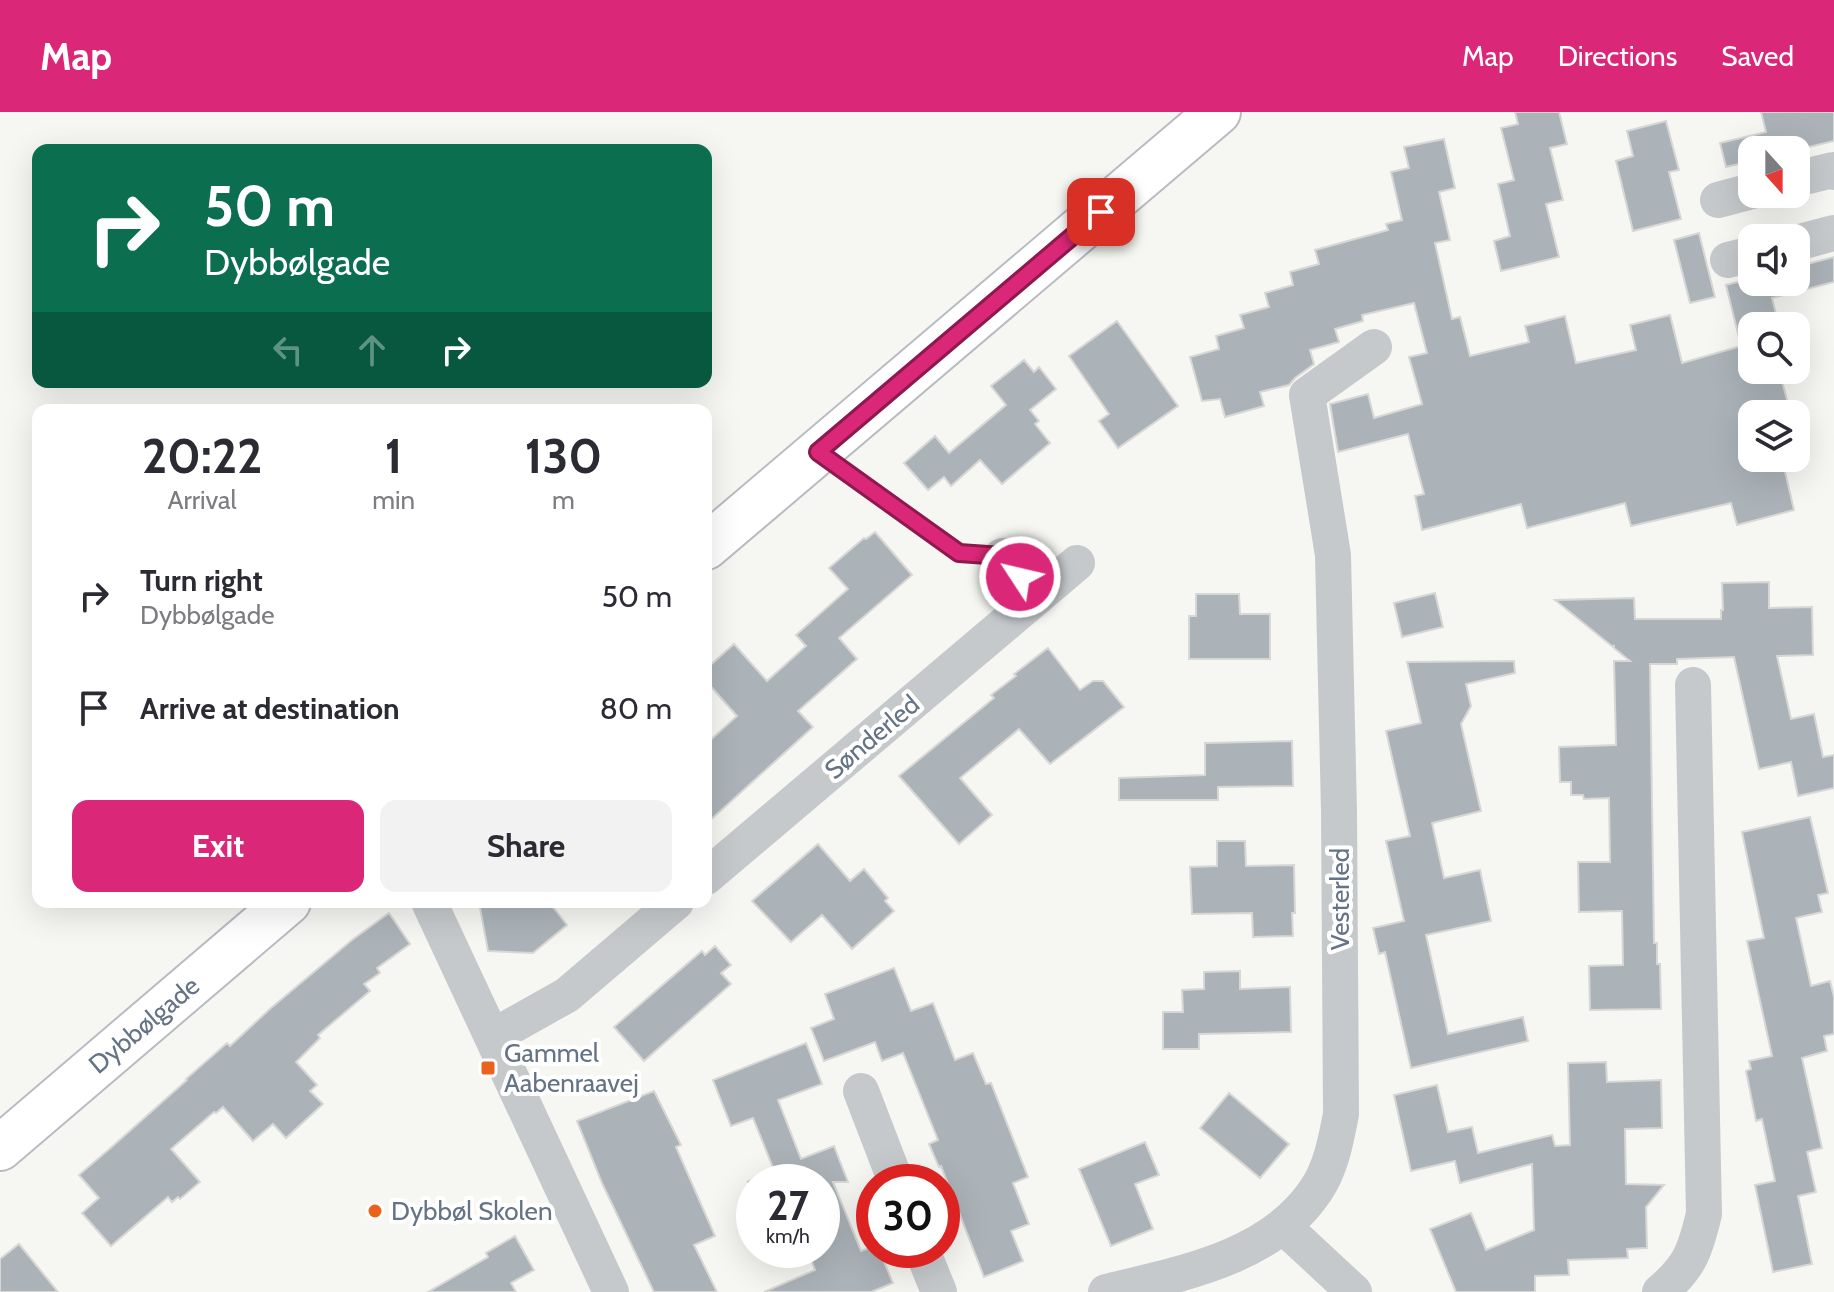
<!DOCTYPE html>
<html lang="en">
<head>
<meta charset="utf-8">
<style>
  :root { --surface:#fff; --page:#f2f2f3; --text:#2b2b33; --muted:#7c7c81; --accent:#db2777 }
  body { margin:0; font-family:Cabin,sans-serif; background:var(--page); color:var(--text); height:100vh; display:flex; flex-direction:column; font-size:30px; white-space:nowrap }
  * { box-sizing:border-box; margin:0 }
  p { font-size:26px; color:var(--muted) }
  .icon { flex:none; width:44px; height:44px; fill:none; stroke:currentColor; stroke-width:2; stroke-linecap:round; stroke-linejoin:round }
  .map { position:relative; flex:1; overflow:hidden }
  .drawer { position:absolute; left:32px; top:292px; width:680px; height:504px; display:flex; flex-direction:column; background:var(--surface); border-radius:16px; box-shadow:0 8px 32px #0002 }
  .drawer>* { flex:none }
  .hud { position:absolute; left:32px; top:32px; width:680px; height:244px; border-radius:16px; box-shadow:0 8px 32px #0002; background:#0b6e4f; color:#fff; overflow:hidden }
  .needle { width:52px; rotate:159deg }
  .controls { position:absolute; left:1738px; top:24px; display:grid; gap:16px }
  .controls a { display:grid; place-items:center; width:72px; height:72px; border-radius:16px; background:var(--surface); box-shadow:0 8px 32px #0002; font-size:40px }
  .speed { position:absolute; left:736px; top:1052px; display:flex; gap:16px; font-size:40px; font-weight:700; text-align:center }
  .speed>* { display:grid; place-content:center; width:104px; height:104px; border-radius:50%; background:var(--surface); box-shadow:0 8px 32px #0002; line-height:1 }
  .speed small { font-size:20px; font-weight:400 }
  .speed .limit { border:12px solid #d22; background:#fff; color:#111 }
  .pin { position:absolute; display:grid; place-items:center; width:68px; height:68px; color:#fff; margin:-34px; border-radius:16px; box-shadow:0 4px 12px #0006 }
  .me { position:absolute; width:88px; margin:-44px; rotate:305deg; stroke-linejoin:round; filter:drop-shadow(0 0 6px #0008) }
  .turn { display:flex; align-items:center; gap:28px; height:168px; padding:0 40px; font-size:36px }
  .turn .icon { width:104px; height:104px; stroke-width:2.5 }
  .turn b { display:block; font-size:56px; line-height:68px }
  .lanes { display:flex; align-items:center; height:76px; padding:0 40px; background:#0003; justify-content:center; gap:40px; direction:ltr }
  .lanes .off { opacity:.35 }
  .eta { display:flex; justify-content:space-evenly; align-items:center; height:136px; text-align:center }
  .eta b { font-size:48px; font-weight:700; line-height:56px }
  .cta { display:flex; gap:16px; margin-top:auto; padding:16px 40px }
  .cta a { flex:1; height:92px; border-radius:16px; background:var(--accent); color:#fff; font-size:32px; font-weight:700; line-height:92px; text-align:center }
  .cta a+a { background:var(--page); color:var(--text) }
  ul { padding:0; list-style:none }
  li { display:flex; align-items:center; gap:24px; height:112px; padding:0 40px }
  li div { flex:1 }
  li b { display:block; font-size:30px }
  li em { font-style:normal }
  header { display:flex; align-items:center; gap:48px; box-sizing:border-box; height:112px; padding:0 40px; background:var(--accent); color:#fff }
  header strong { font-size:38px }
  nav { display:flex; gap:44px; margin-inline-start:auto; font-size:28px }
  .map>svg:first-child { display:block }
</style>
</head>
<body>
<header>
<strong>Map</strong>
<nav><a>Map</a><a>Directions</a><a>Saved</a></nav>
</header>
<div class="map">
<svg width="1834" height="1180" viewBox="0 0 1834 1180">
  <rect width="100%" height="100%" fill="#f6f6f2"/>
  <!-- building -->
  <path fill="#abb3b9" stroke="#d7d7d5" stroke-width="2" d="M1515 0H1559L1567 32 1550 36 1563 88 1546 92 1559 145 1501 159 1494 129 1510 124 1498 72 1514 68 1501 16 1518 12Z
    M1761 0H1834V29L1796 38H1752V49L1726 55 1720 31 1766 20Z
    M1666 9 1679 58 1669 60 1681 107 1633 119 1616 49 1633 44 1627 19Z
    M1444 27 1455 76 1439 80 1450 128 1435 131 1452 207 1460 205 1470 244 1529 230 1525 214 1565 204 1576 251 1636 238 1630 213 1670 203 1682 251 1741 234 1726 173 1752 166V170H1796V155L1834 145V170L1772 186 1779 214H1752V258H1779L1790 299 1780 302H1752V346H1791L1792 349 1783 351 1794 398 1737 413 1731 391 1631 414 1625 391 1527 416 1521 392 1422 418 1415 384 1424 382 1408 322 1338 340 1330 292 1368 282 1374 306 1422 292 1409 245 1427 241 1414 191 1362 203 1363 209 1335 217 1339 230 1310 238 1314 252 1295 266 1289 273 1260 280 1264 294 1225 305 1220 287 1202 289 1190 245 1219 237 1216 224 1244 216 1240 203 1269 195 1265 181 1293 173 1290 160 1319 152 1315 138 1388 118 1386 112 1402 108 1391 60 1409 56 1404 35Z
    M1699 121 1715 185 1690 191 1674 128Z
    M1117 209 1178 294 1118 336 1099 309 1109 302 1069 244Z
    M1024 248 1034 260 1039 255 1056 277 1030 298 1039 309 1035 312 1050 331 1002 372 980 348 951 374 944 365 928 378 904 351 935 324 949 341 1006 293 991 274Z
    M875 420 912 463 839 526 857 547 798 599 813 615 706 712V632L737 604 706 569V557L734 532 767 569 806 534 796 523 848 477 829 456 864 426 866 427Z
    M1769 470V496L1812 495 1813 543 1777 544 1791 607 1814 602 1823 645 1834 643V676L1798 684 1791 650 1759 657 1734 545 1677 547V552H1650L1654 831H1657V852H1660L1661 897 1590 898 1589 854 1623 853 1622 799 1579 800 1578 750H1610L1609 686 1584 687 1583 683H1571V670H1560L1559 635 1616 633 1614 549H1630L1614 536V533L1613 535 1555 488 1634 486 1635 507H1721V498H1723L1722 471Z
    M1435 481 1443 515 1402 525 1394 491Z
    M1196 482H1239L1240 502H1270V547H1189V504H1196Z
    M1048 536 1080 578 1093 569H1103L1124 595 1050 652 1019 617 960 666 992 703 959 732 899 664 994 586 991 583 1016 564 1014 562Z
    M1514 549 1515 561 1466 572 1471 594 1461 612 1481 699 1432 711 1444 766 1480 758 1491 809 1426 823 1448 922 1523 905 1528 929 1411 956 1385 840 1379 842 1373 816 1404 809 1386 729 1410 724 1386 619 1421 611 1407 550Z
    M1292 629 1293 674 1218 675V688H1119V666L1205 663V631Z
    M1810 705 1828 781 1818 783 1822 800 1796 806 1811 874 1830 869 1834 885V922L1824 924 1827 939 1802 946 1822 1036 1807 1040 1816 1080 1798 1084 1812 1152 1773 1160 1755 1073 1775 1069 1762 1007 1756 1009 1746 959 1751 957 1749 949 1772 944 1747 829 1764 826 1742 720Z
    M1217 729H1245L1246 754 1294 753 1295 801H1292L1293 824 1253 825 1252 801 1192 802 1190 755 1217 754Z
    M818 732 850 769 864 757 888 786 885 789 894 799 852 837 822 803 791 830 752 789Z
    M479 790H549L567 813 533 841 488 839Z
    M389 801 410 832 377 856 380 861 364 872 370 879 318 923 320 926 296 950 317 973 310 979 323 992 286 1026 273 1012 253 1029 223 995 216 1001 214 1000 171 1037 200 1070 180 1087 178 1085 172 1090 168 1085 111 1134 82 1101 99 1086 79 1063 114 1033 187 968 186 967 227 931 230 934 271 896 352 828Z
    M715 834 731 853 721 861 731 872 644 949 614 915 702 839 705 843Z
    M894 856 911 899 933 891 955 948 973 941 986 972 991 971 1028 1065 1013 1071 1029 1112 1011 1119 1023 1149 984 1165 941 1054 939 1055 929 1032 938 1028 903 941 882 949 875 930 824 949 811 916 834 907 825 882Z
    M1240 859V877L1290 875 1291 920 1199 922V937H1163V900H1183L1182 878 1204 877V860Z
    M806 931 822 972 778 988 801 1047 834 1034 848 1070H833L861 1139 874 1134V1138H879L893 1171 871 1180H764L815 1158 810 1145 822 1141V1070H747L774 1058 753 1006 731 1014 713 968Z
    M1606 950 1607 970 1661 968 1662 1016 1625 1017 1626 1072 1664 1073 1646 1095 1647 1136 1627 1137 1628 1146 1568 1148 1569 1163 1535 1164V1180H1456L1430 1117 1471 1101 1486 1138 1534 1118 1532 1052 1460 1071 1455 1049 1411 1059 1394 983 1437 973 1448 1020 1472 1015 1478 1041 1552 1023 1555 1034 1570 1033 1568 951Z
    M654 979 681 1033 676 1035 715 1124 694 1133 717 1180H654L602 1071 577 1009Z
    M1229 981 1289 1032 1260 1066 1200 1016Z
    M1145 1030 1159 1063 1135 1072 1153 1117 1111 1134 1079 1057Z
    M515 1124 534 1158 511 1171 516 1180H428L488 1145 486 1141Z
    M19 1132 58 1180H0V1147Z"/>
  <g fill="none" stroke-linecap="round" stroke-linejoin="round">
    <!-- secondary casing -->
    <g stroke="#b8bcc1" stroke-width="48">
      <path id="secondary" d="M706 435 1218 0
        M0 1036 288 790"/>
    </g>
    <!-- lane -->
    <path stroke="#c6c9cc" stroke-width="18" d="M818 340 959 441 1002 444"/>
    <!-- street -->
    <path stroke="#c6c9cc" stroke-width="36" d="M1796 67 1833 58 1834 60
      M1718 88 1752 79
      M1796 131 1834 121
      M1728 148 1752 142
      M1002 444 1037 485
      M706 765 1077 451
      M429 790 611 1180
      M492 925 567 883 676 790
      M861 979 896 1070
      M1284 1115 1354 1180
      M922 1138 939 1180
      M1106 1180C1180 1162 1271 1146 1316 1078 1331 1056 1336 1028 1341 1002L1339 699 1333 443 1307 283 1374 235
      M1660 1180C1690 1155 1695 1139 1704 1102L1693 573"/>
    <!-- secondary -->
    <use href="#secondary" stroke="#fff" stroke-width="44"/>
  </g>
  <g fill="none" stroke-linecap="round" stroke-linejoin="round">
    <!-- route casing -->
    <g stroke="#8e194d" stroke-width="20">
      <path id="route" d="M1020 465 1002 444 959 441 818 340 1101 100"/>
    </g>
    <!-- route -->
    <use href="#route" stroke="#db2777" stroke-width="14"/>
  </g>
  <!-- markers -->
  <g fill="#eb621d" stroke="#fff" stroke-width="3">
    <rect x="480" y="948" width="16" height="16" rx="4"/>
    <circle cx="375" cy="1099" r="8"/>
  </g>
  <g text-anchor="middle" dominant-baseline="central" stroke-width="8" stroke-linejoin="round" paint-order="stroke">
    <!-- street labels -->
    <g font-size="26" fill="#647385" stroke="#fff">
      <text transform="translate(872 625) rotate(-40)">Sønderled</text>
      <text transform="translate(1340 787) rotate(-90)">Vesterled</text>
      <text transform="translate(144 913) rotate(-40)">Dybbølgade</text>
    </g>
    <!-- poi labels -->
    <g font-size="26" fill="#647385" stroke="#fff" text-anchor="start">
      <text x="504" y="941">Gammel<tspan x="504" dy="30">Aabenraavej</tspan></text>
      <text x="391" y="1099">Dybbøl Skolen</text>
    </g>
  </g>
</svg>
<div class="controls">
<a><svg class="needle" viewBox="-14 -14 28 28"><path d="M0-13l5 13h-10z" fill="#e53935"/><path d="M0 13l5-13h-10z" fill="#7c7c81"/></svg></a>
<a><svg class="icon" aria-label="sound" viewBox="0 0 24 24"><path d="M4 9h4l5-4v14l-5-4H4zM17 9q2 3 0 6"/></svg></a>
<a><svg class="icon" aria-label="search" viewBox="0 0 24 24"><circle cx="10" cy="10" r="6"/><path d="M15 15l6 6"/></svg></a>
<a><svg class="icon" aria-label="layers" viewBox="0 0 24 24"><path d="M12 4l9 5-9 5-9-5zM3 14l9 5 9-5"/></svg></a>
</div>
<div class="speed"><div>27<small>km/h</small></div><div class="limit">30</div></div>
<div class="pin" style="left:1101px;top:100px;background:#d93025"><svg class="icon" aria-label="arrive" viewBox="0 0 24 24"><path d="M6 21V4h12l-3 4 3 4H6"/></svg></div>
<svg class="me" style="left:1020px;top:465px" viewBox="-20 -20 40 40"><circle r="17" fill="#db2777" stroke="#fff" stroke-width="3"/><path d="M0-11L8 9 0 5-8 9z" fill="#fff"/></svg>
<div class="hud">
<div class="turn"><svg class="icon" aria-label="right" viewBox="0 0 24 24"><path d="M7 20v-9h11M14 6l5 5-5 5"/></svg><div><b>50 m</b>Dybbølgade</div></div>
<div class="lanes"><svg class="icon off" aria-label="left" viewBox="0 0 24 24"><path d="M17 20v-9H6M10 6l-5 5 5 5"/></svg><svg class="icon off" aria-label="ahead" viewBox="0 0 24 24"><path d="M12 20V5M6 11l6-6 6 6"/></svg><svg class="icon" aria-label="right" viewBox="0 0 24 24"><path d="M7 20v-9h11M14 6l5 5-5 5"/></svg></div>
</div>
<section class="drawer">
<div class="eta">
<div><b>20:22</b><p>Arrival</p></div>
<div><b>1</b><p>min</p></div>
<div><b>130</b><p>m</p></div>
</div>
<ul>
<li><svg class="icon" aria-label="right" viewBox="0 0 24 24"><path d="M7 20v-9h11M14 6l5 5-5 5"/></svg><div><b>Turn right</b><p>Dybbølgade</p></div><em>50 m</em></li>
<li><svg class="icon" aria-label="arrive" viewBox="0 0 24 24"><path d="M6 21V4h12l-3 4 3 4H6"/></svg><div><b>Arrive at destination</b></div><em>80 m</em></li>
</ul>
<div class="cta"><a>Exit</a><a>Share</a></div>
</section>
</div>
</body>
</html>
